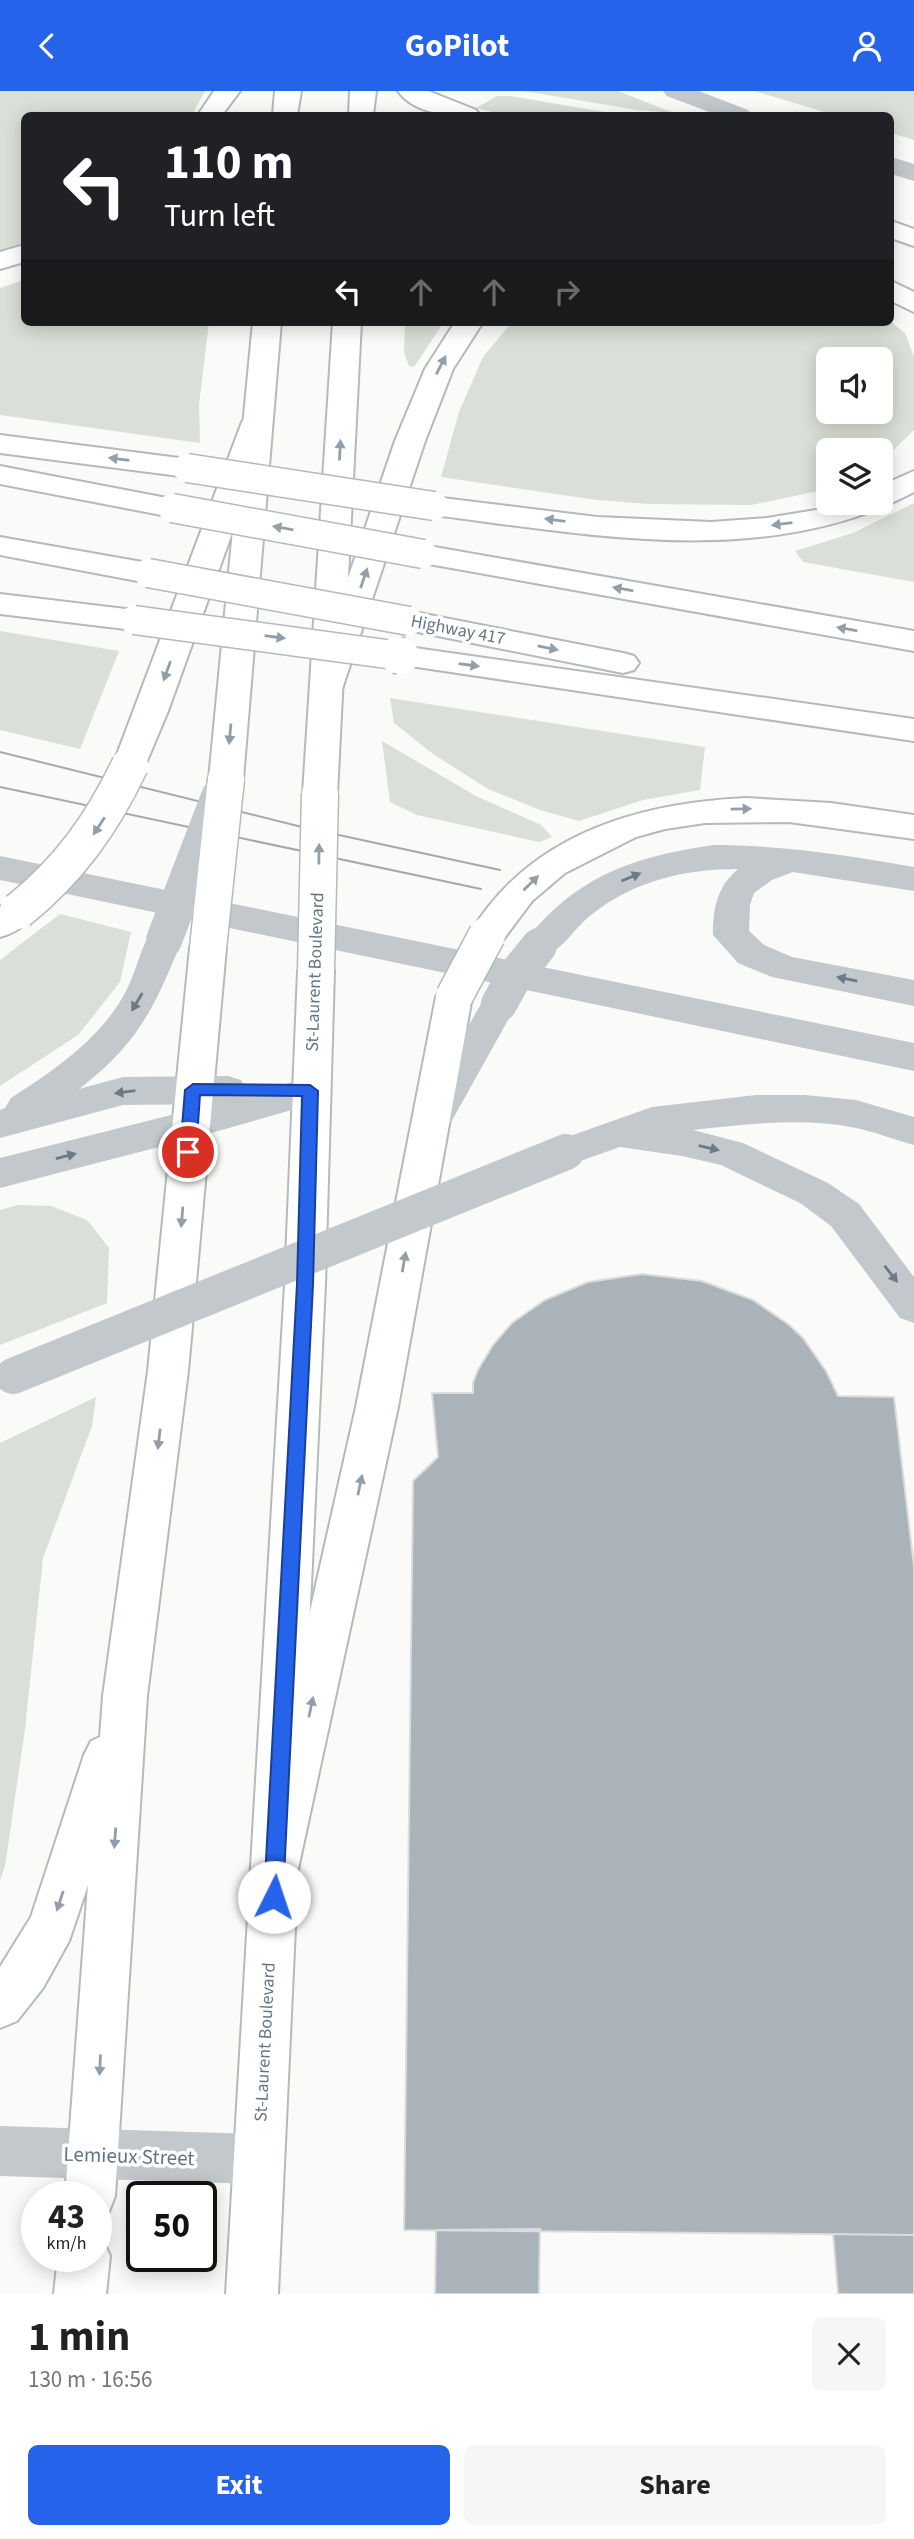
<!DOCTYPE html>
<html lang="en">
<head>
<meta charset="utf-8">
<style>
  :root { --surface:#fff; --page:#f6f6f6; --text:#222; --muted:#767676; --accent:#2563eb }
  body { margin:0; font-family:"Source Sans 3",sans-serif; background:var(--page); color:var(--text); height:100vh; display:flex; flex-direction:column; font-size:26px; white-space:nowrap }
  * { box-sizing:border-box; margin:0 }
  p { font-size:23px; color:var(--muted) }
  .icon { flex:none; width:38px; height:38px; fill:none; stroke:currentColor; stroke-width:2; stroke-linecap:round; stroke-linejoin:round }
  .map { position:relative; height:2203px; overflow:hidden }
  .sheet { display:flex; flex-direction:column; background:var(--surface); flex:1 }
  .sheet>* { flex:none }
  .guide { position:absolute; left:21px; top:21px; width:873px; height:214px; border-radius:10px; box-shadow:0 4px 18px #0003; background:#202124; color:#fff; overflow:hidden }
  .controls { position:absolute; left:816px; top:256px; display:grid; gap:14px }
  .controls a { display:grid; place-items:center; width:77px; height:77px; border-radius:10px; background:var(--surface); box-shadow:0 4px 18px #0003; font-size:35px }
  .speed { position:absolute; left:21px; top:2090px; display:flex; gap:14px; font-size:35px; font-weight:700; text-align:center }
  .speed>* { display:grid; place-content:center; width:91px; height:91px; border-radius:50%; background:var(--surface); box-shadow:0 4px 18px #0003; line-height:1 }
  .speed small { font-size:18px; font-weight:400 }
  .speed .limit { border:4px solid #111; border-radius:10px; background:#fff; color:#111 }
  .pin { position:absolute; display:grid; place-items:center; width:60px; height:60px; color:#fff; margin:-30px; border:4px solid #fff; border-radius:50%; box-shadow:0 2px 7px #0007 }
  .me { position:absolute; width:77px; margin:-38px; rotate:4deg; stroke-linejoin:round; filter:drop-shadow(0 0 5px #0008) }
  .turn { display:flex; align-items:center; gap:24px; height:147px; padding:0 28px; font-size:32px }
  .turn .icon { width:91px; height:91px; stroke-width:2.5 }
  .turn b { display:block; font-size:49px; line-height:60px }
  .lanes { display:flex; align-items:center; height:66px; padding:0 28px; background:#0003; justify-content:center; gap:35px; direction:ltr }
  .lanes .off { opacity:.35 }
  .round { display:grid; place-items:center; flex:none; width:74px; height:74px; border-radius:10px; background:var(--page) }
  .summary { display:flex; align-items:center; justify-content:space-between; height:119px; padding:0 28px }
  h1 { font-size:42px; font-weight:700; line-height:52px }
  .button { display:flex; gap:14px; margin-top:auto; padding:14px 28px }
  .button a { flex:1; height:80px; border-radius:10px; background:var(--accent); color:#fff; font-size:28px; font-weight:700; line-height:80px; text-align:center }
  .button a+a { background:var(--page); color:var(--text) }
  header { display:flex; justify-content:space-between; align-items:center; height:91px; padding:0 28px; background:var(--accent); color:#fff; font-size:32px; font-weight:700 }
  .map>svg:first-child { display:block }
</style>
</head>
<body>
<header><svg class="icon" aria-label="back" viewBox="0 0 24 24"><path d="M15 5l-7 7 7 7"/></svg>GoPilot<svg class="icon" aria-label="person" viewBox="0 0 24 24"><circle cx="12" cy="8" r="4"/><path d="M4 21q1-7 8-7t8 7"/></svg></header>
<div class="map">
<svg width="914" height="2203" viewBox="0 0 914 2203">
  <rect width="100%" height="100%" fill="#fafaf8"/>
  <!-- green -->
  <path fill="#dadfd7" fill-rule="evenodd" d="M0 0H205L192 24H24V151L0 161Z
    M524 0H618L674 22 637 19Z
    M755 0H914V49L891 42V24H834Z
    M497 5H511L621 24H503L476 17Z
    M24 189V231H209L199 313 200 352 0 324V197Z
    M405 231H444L414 276 409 275 404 261Z
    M512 231H891L905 242 914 266V339L880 372V359H828V398L751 414 649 413 597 409 441 386 459 321 483 266ZM828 268H880V320H828Z
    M914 412V491L803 471 795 460 853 442Z
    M0 540 119 560 80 658 0 639Z
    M390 607 705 656 700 699 643 709 579 730 540 719 488 698 433 663 394 632Z
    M382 650 476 705 541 734 552 746 539 751 417 724 390 711Z
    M60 823 131 841 120 891 78 944 0 995V869Z
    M18 1114 51 1115 87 1129 109 1157 107 1212 0 1254V1119Z
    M96 1306 92 1335 43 1467 25 1638 5 1775 0 1790V1352Z"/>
  <!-- building -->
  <path fill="#aab3b9" stroke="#dcdcda" stroke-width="2" d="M642 1183 702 1190 753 1209 788 1233 803 1247 826 1280 838 1305 894 1306 914 1476V2144L404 2139 413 1390 438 1366 432 1302H473V1292L478 1279 493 1254 512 1232 545 1209 588 1191Z
    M540 2138 539 2203H435L436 2139Z
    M833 2143 914 2144V2203H838Z"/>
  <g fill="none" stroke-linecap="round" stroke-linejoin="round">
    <!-- major casing -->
    <g stroke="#b5babe" stroke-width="4">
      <path id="major" d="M275 0H301L297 24H273Z
        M350 0H376L373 24H349Z
        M253 231H281L243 688 238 696 226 699 214 696 209 688Z
        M333 231H361L337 703 332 711 320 714 308 711 303 703Z
        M208 844 221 848 226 857 188 1280 147 1605 115 2105 108 2123 96 2128V2105H65L88 1794 69 1850 43 1897 17 1930 0 1937V1876L31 1826 84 1664 91 1650 100 1646 103 1605 148 1280 190 857 195 848Z
        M316 867 329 871 334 880 325 1193 278 2203H226L285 1193 298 880 303 871Z
        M96 2144 102 2147 110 2165 106 2203H54L58 2165H96Z"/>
    </g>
    <!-- highway casing -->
    <g stroke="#b4b9bd" stroke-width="4">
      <path id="highway" d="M214 0H240L222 24H198Z
        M398 0H428L476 19 480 24C454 26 415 24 398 0Z
        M891 130 914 138V155L891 147Z
        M24 154V171L0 178V161Z
        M891 190 914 201V221L891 210Z
        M455 231H483L453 278 425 350 342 598 337 605 326 608 315 605 310 598 395 350 425 278Z
        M257 322 267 325 272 331 168 620 142 682 130 685 118 682 113 674 242 331 247 325Z
        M0 344 187 368 197 371 202 377 197 383 187 386 0 362Z
        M0 375 172 408 183 411 187 417 183 423 172 426 0 393Z
        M914 380V401C768 479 591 444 434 424L423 421 419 415 423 409 434 406 597 426 711 431 767 427 816 419 840 411H880V395Z
        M0 446 148 472 159 475 163 482 159 489 148 492 0 464Z
        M423 454 914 540V560L412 470 408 463 412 456Z
        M0 503 134 519 145 522 150 529 145 536 134 539 0 523Z
        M409 520 623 562 634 565 639 572 634 579 623 582 398 537 393 530 398 523Z
        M401 555 914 628V650L390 572 385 565 390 558Z
        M746 707 831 712 914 724V748L789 731 705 732 665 738 636 746 565 782 532 810 500 853 487 856 474 853 469 844C528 744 637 712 746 707Z
        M18 808 30 811 36 820C27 834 15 842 0 846V816Z
        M454 893 467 897 472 906 398 1316 298 1778 292 1793 275 1800 258 1793 252 1778 356 1316 436 906 441 897Z"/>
    </g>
    <!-- minor -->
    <path fill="#c3c8cc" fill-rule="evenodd" d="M663 0H699L748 19 752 24H717L667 5Z
      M891 66 914 73V90L891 83Z
      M713 754C781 754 847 764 914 776V800L793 781 772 789 754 802 750 814 749 840 764 854 792 866 914 889V915L772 886 738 872 713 844C713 817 717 796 738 778 685 778 633 790 591 824 569 841 557 873 526 864L521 855C528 844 537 836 546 826 594 778 647 764 713 754Z
      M0 765 914 952V980L0 789Z
      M164 837 177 840 182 849C155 916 138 953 79 998L123 986 228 985 241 989 247 999 243 1005 310 986 323 990 329 1000 323 1010 190 1048 0 1097V1067L215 1013 123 1014 0 1047V1019L5 1017 11 1007C53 980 102 947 126 900 136 881 140 859 151 840Z
      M499 900 512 904 517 913 445 1042 432 1046 419 1042 413 1032 419 1022 486 904Z
      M756 1004H805L856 1009 914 1026V1054C895 1049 876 1041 856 1037 803 1026 747 1033 693 1039L743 1052 828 1092 859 1113 914 1186V1232L900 1227 831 1135 800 1112 721 1074 682 1065 620 1056 566 1075 553 1071 547 1061 553 1051 652 1016Z
      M0 2035 259 2043 277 2050 284 2068 277 2086 259 2093 0 2085Z"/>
    <!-- major -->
    <use href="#major" fill="#fff" fill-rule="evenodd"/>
    <!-- highway -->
    <use href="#highway" fill="#fff" fill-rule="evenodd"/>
    <!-- tram -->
    <path stroke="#a2aab0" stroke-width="2" d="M0 661 302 736 500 779
      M0 696 481 798"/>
    <!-- major-bridge casing -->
    <g stroke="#b5babe" stroke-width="39" stroke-linecap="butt">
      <path id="major-bridge" d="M208 857 226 688
        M316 880 320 703"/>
    </g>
    <!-- highway-bridge-far1 casing -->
    <g stroke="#b4b9bd" stroke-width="31" stroke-linecap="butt">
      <path id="highway-bridge-far1" d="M187 377 434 415
        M172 417 423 463
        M148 482 409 530
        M134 529 401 565"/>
    </g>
    <!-- highway-bridge casing -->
    <g stroke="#b4b9bd" stroke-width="39" stroke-linecap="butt">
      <path id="highway-bridge" d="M397 564 401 565
        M18 820C69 779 102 733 130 674
        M454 906 487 844"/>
    </g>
    <!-- minor-bridge -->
    <path stroke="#c3c8cc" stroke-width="36" d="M164 849 219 706
      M499 913 514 886 539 855
      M13 1285 566 1061"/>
    <!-- major-bridge -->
    <use href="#major-bridge" stroke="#fff" stroke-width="36"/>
    <!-- highway-bridge-far1 -->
    <use href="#highway-bridge-far1" stroke="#fff" stroke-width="28"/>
    <!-- highway-bridge -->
    <use href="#highway-bridge" stroke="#fff" stroke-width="36"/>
  </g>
  <!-- one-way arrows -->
  <defs><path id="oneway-solid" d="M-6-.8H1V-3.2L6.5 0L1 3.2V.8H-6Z" transform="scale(1.75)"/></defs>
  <g fill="#939fa8">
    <use href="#oneway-solid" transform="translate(441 274) rotate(-63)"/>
    <use href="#oneway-solid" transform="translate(340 359) rotate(-87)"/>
    <use href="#oneway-solid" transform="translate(119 368) rotate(-173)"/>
    <use href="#oneway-solid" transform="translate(555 429) rotate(-173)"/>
    <use href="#oneway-solid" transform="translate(782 433) rotate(173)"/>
    <use href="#oneway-solid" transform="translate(283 437) rotate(-170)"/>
    <use href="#oneway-solid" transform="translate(364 487) rotate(-71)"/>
    <use href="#oneway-solid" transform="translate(623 498) rotate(-170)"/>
    <use href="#oneway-solid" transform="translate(847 538) rotate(-170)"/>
    <use href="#oneway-solid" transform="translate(275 546) rotate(8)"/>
    <use href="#oneway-solid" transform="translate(548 557) rotate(11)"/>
    <use href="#oneway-solid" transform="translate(469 574) rotate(8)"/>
    <use href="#oneway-solid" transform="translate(167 580) rotate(110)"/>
    <use href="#oneway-solid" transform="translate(230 643) rotate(95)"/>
    <use href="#oneway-solid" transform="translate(741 718) rotate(-1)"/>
    <use href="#oneway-solid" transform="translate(99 735) rotate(123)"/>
    <use href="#oneway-solid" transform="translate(319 763) rotate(-89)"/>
    <use href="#oneway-solid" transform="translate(531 792) rotate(-44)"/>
    <use href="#oneway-solid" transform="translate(182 1126) rotate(95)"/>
    <use href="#oneway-solid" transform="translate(404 1171) rotate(-80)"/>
    <use href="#oneway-solid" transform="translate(159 1348) rotate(97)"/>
    <use href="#oneway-solid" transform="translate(360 1394) rotate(-78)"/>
    <use href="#oneway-solid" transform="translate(311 1616) rotate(-78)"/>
    <use href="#oneway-solid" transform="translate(115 1747) rotate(94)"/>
    <use href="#oneway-solid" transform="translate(60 1810) rotate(108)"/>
    <use href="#oneway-solid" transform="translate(100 1974) rotate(93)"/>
  </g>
  <g fill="#6a7a87">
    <use href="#oneway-solid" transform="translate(631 786) rotate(-22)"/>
    <use href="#oneway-solid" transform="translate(847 888) rotate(-169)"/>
    <use href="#oneway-solid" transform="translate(137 911) rotate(121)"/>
    <use href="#oneway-solid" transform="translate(125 1001) rotate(173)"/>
    <use href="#oneway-solid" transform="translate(709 1057) rotate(13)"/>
    <use href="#oneway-solid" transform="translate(66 1065) rotate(-14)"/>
    <use href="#oneway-solid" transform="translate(891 1183) rotate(52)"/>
  </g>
  <!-- route -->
  <path fill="#2563eb" stroke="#184099" stroke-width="2" d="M193 993 310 994 318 1000 313 1193 283 1806 280 1812 274 1815 267 1812 264 1806 297 1193 302 1005 200 1004 196 1061 188 1067 180 1061 185 999Z"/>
  <g text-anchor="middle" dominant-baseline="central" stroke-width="7" stroke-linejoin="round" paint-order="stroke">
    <!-- street labels -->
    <g font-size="18" fill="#657683" stroke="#fff">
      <text transform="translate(458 539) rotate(11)">Highway 417</text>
      <text transform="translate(315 881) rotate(-88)">St-Laurent Boulevard</text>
      <text transform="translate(265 1951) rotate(-87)">St-Laurent Boulevard</text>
    </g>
    <!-- near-street labels -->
    <g font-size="21" fill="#657683" stroke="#fff">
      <text transform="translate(129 2065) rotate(2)">Lemieux Street</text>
    </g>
  </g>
</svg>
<div class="controls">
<a><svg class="icon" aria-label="sound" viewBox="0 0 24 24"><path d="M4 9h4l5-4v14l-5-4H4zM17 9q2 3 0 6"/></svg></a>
<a><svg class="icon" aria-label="layers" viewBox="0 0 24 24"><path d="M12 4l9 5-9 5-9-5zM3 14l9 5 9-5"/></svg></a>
</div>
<div class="speed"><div>43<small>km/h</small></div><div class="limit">50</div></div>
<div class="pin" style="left:188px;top:1061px;background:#d93025"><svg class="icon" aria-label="arrive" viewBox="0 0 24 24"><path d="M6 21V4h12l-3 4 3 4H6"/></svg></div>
<svg class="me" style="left:274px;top:1806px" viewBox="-20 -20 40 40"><circle r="19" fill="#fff"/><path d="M0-13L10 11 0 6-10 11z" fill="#2563eb"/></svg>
<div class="guide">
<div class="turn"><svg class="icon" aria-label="left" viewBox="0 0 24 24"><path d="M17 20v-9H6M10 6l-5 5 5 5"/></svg><div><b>110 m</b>Turn left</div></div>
<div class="lanes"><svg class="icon" aria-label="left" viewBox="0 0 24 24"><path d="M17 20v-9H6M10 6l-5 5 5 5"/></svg><svg class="icon off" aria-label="ahead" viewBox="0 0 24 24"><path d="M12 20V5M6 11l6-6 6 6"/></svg><svg class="icon off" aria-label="ahead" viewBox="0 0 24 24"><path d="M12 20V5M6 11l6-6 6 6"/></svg><svg class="icon off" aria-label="right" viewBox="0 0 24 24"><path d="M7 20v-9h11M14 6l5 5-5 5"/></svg></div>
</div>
</div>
<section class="sheet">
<div class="summary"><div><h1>1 min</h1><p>130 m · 16:56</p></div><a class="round"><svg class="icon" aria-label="close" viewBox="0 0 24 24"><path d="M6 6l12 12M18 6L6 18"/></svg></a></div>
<div class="button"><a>Exit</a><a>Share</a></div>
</section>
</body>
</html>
